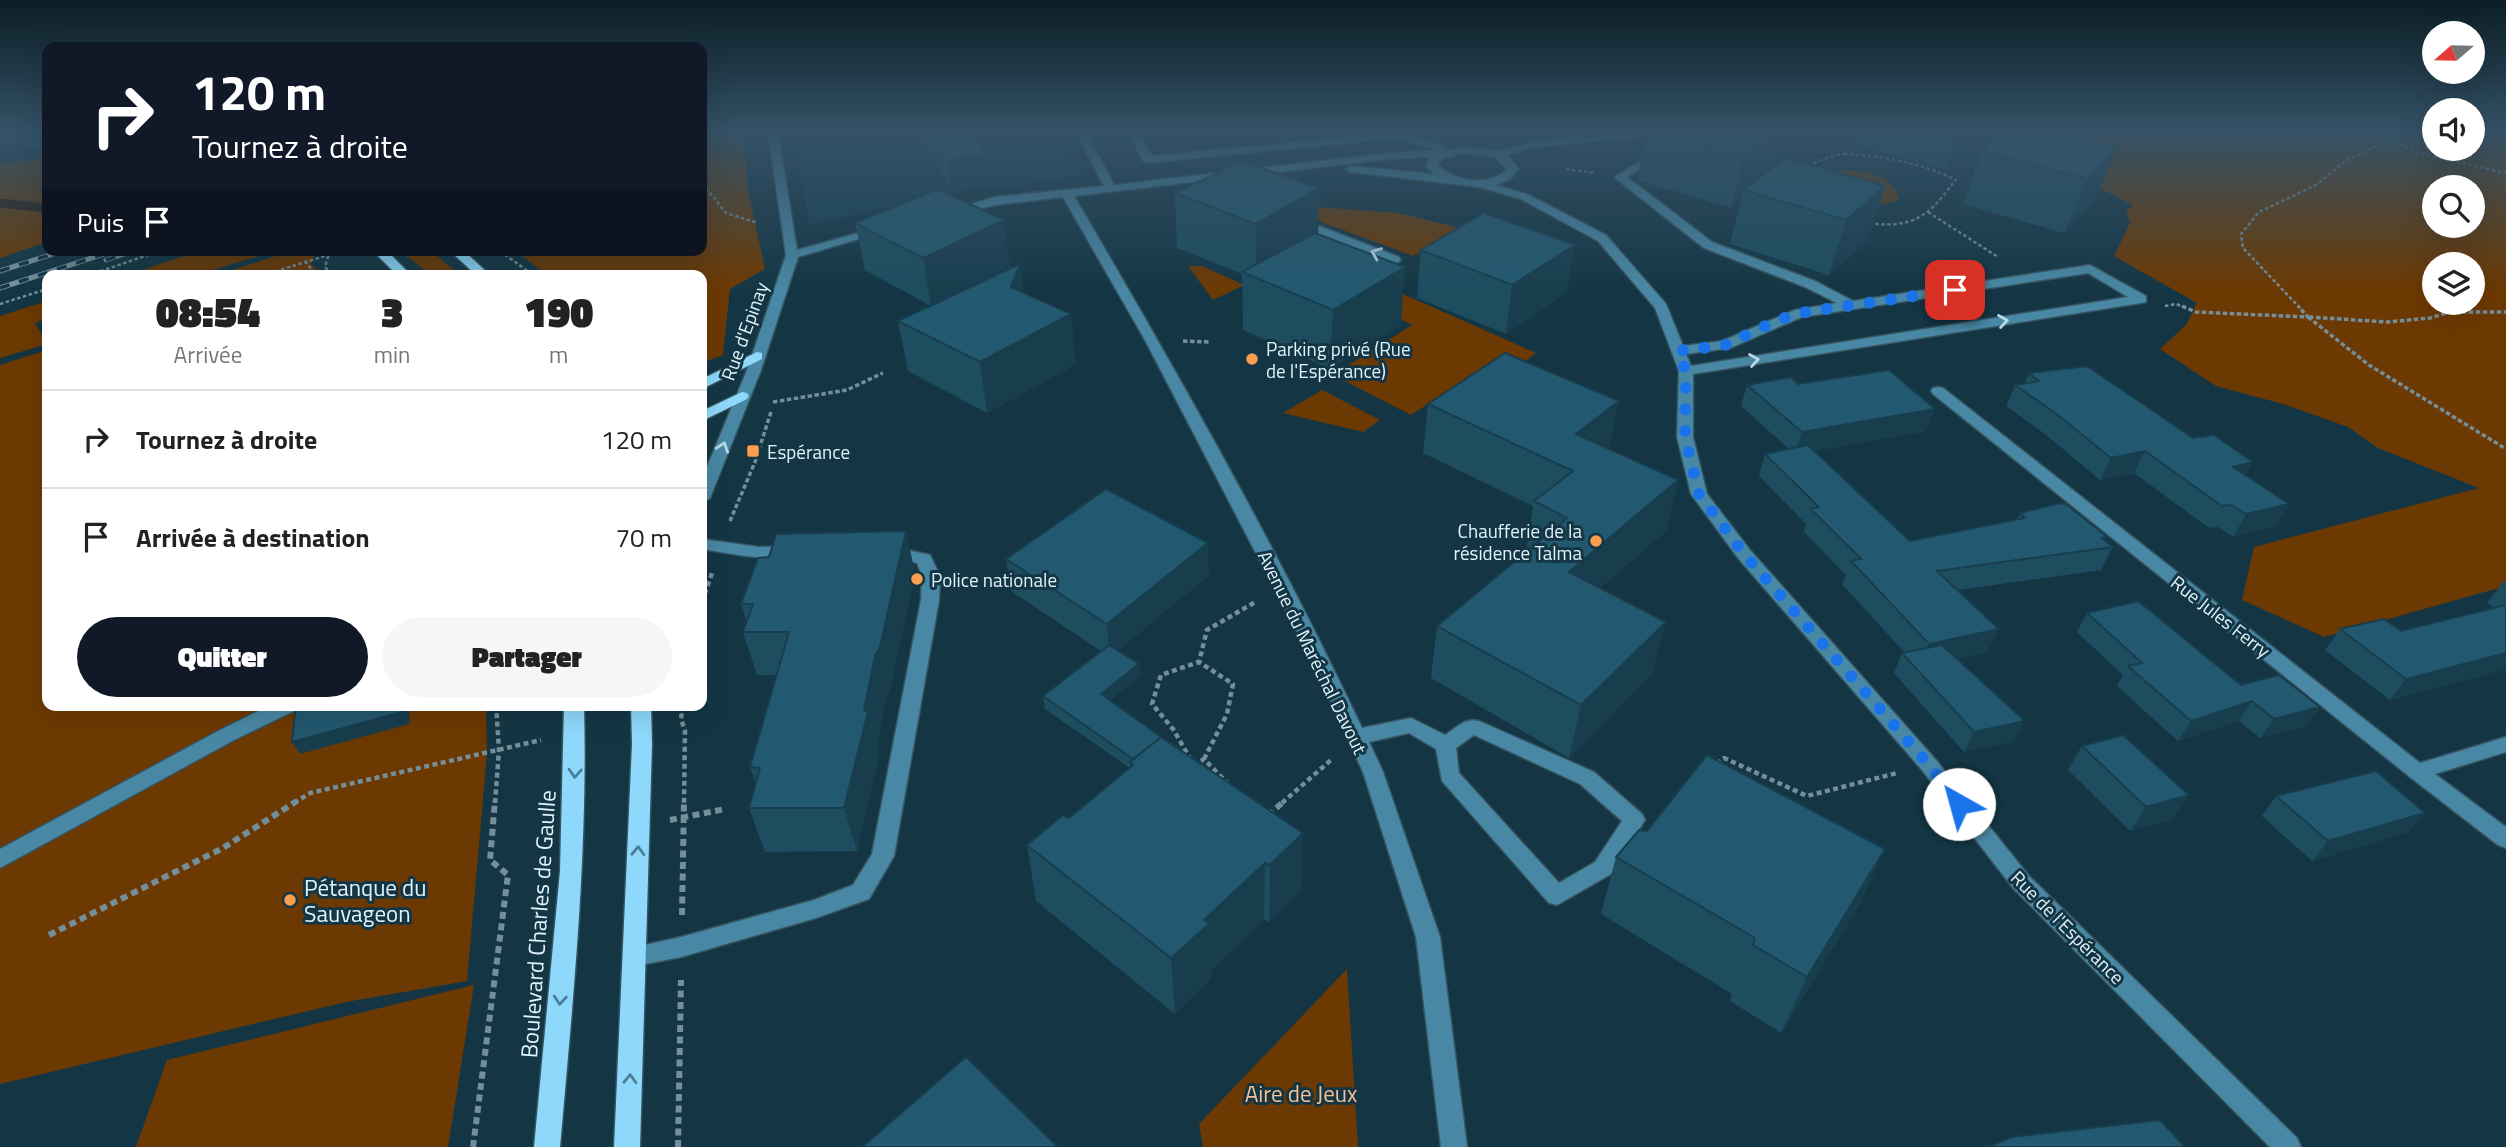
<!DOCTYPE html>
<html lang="fr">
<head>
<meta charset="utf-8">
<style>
  :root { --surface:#fff; --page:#f6f6f6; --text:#222; --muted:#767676; --line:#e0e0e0; --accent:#111827 }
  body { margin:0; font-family:"Titillium Web",sans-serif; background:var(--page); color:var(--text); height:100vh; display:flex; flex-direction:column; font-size:26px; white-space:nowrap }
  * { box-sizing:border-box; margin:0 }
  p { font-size:23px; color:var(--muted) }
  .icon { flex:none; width:38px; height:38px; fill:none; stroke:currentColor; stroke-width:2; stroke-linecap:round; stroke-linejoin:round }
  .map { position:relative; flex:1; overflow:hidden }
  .panel { position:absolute; left:42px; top:270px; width:665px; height:441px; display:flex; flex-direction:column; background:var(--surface); border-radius:14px; box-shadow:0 7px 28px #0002 }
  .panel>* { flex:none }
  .hud { position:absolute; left:42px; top:42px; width:665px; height:214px; border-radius:14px; box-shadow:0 7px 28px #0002; background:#111827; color:#fff; overflow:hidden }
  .needle { width:46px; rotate:250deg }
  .fabs { position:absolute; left:2422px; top:21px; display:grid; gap:14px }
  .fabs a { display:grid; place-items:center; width:63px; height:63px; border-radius:50%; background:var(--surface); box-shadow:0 7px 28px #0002; font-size:35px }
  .pin { position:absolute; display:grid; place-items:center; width:60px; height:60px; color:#fff; margin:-30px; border-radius:14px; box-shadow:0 4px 10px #0006 }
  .me { position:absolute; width:77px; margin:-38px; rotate:322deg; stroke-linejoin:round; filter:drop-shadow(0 0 5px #0008) }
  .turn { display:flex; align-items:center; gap:24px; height:147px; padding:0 35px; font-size:32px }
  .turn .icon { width:91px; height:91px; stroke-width:2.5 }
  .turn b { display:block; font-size:49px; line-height:60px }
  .then { display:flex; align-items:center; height:66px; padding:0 35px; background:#0003; gap:14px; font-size:26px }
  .eta { display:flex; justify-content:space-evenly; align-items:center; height:119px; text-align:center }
  .eta b { font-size:42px; font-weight:800; line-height:49px }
  .action { display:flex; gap:14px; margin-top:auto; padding:14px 35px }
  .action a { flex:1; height:80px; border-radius:42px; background:var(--accent); color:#fff; font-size:28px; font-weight:800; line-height:80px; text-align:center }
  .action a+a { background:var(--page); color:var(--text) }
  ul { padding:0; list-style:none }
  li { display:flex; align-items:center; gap:21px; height:98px; padding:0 35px; border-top:2px solid var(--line) }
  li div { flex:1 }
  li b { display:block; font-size:26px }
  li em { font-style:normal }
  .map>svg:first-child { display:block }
</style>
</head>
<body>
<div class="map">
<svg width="2506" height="1147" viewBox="0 0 2506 1147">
  <rect width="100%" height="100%" fill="#143644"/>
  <!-- built -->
  <path fill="#154052" d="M808 132H1052L1083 174 1001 189 997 185 960 191 810 225 795 138Z"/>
  <!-- green -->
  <path fill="#6d3902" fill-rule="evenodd" d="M702 132H737L743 140 749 195 765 269 730 289 723 355 702 363V275H548L514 250H702Z
    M1988 132H2434V149H2473V132H2506V586L2324 637 2242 600 2254 547 2479 488 2378 448 2348 427 2283 404 2216 386 2160 349 2186 325 2197 303 2114 256 2130 223 2126 212 2133 205ZM2434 187H2473V226H2434ZM2434 264H2473V303H2434Z
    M47 157V242L0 258V164Z
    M1845 170C1866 171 1894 175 1899 200L1879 205 1849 203 1821 173Z
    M1273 204 1399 213 1459 228 1413 256Z
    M202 250H278L196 275H127Z
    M294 250H317L311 264 322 275H217Z
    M398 250H430L459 275H432Z
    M1188 266H1202L1244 285 1213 300Z
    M1389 288 1536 353 1486 392 1462 382 1411 415 1333 375 1412 325 1366 302Z
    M47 301V319L35 323 47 344 0 358V316Z
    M47 350V705H486L487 754 467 981 346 1002 0 1084V365Z
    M1322 390 1380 420 1363 432 1283 413Z
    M1347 969 1358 1147H1203L1199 1124Z
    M474 985 448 1147H136L167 1060Z"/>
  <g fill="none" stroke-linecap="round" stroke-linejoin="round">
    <!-- stream -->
    <path stroke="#2d1806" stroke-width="9" d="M0 203 47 208"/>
    <!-- minor casing -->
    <g stroke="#355461" stroke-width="3">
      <path id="minor" d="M764 132H774L779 139 797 250 880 227 886 231 798 257 761 370 710 498 702 503V479L747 370 786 255 769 139Z
        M1076 132H1086L1114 185 1389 153 1437 150 1397 138 1148 163 1142 160 1129 132H1139L1152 156 1396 132 1446 146 1447 151 1463 147 1498 151 1536 141 1626 132H1663L1658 135 1536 147 1507 155 1519 169 1510 179 1496 185 1529 195 1606 235 1666 304 1683 346 1722 341 1795 310 1837 303 1805 287 1704 248 1614 177 1660 149 1666 152 1664 154 1627 177 1712 242 1815 281 1853 301 2090 265 2146 296V302L2141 303 1693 374V437L1707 494 1750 550 1936 760 2029 876 2297 1138 2301 1147H2270L2013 888 1922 770 1738 558 1691 494 1677 437 1679 371 1655 308 1598 241 1521 199 1480 187 1351 172 1345 169 1351 166 1434 174 1426 166 1430 157 1389 159 1074 196C1176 370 1276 546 1362 728L1411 718 1445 735C1456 728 1465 717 1479 721L1594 772 1642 814 1645 820 1611 874 1557 905 1549 903 1442 781 1436 749 1409 733 1369 742 1383 772 1440 937 1467 1147H1441L1416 937 1363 772 1311 659 1145 340 1063 197 995 205 954 215 948 211 995 197 1104 186ZM1463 153 1495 157 1507 169C1489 187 1456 182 1438 165L1441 159ZM2088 273 2128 297 1691 366 1686 354 1730 348 1802 317ZM1474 735 1580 784 1622 821 1595 862 1559 883 1459 773 1456 748Z
        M1296 217 1399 257 1401 260 1378 277H1368V271L1385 261 1292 224 1290 221Z
        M1938 387 1943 388 2420 763 2506 737V752L2435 774 2506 827V848L2498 845 2410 777 1933 394 1931 391 1933 388Z
        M702 539 759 547 792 546 801 551C787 566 722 552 702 549Z
        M889 546 930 555 940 576 939 600 894 856 869 899 816 918 681 957 635 966 627 963 623 956 627 949 681 937 814 900 853 885 872 854 921 600 922 576 917 563 883 555 880 551Z
        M271 705H299L296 710 234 740 0 868V849L220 730Z"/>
    </g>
    <!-- major casing -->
    <g stroke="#355461" stroke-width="3">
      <path id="major" d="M372 250H386L411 275H397Z
        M449 250H463L490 275H476Z
        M757 352 762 353V359L702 389V379Z
        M742 392 747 393 749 396 747 399 702 421V411Z
        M564 705H584C588 853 573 1000 560 1147H534L560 871Z
        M631 705H651L652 744 640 1147H614L632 744Z"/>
    </g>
    <!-- path-far3 -->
    <path stroke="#748e9a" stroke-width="2.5" stroke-dasharray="3.5 2.5" stroke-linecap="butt" d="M2372 132 2419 153 2506 173
      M0 141 47 146
      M1844 154C1883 157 1921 162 1956 180 1947 190 1938 204 1927 212 1889 242 1825 210 1783 198L1782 188C1801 169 1817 158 1844 154Z
      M1566 169 1595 173
      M702 183 726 213 758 223
      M1928 212 1998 257
      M330 250 325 267 332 275
      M500 251 533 275
      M305 261 316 275
      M89 275 163 250
      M264 275 328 255
      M0 304 47 289
      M2165 306 2176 304 2187 308
      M2300 308 2243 248 2241 234 2259 212 2316 185 2344 162 2386 141"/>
    <!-- path-far2 -->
    <path stroke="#748e9a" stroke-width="3.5" stroke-dasharray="4.5 2.5" stroke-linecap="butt" d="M2182 306 2196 312 2308 317 2298 306
      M2308 317 2369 365 2506 449
      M2309 317 2387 322 2430 318 2450 312H2506
      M1183 341 1210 342
      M773 402 847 390 883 373
      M730 521 755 462 771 412"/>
    <!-- path-far1 -->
    <path stroke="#748e9a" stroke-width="4.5" stroke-dasharray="5 3.5" stroke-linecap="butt" d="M702 602 712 573
      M683 705 681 719 685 731 684 803
      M1204 759 1227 714 1233 684 1199 662 1207 630 1257 601
      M1191 760 1173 729 1152 704 1161 675 1199 662
      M1717 764 1724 758 1807 796 1897 773
      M1194 766 1204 759 1228 784
      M294 803 310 793 541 740
      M495 803 499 750 496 705
      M1282 803 1332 759"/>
    <!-- path -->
    <path stroke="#748e9a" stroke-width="6" stroke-dasharray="7 4.5" stroke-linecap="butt" d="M1268 816 1284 801
      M670 820 725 809
      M682 915 684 801
      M49 935 223 848 297 801
      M473 1147 508 875 490 860 495 801
      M678 1147 681 980"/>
    <!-- minor -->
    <use href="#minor" fill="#4988a4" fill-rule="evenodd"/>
    <!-- major -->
    <use href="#major" fill="#8ed9fb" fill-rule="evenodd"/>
    <!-- rail casing -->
    <g stroke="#79939f" stroke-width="5">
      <path id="rail" d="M106 260 136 250
        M0 271 65 250
        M0 288 116 250"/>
    </g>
    <!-- rail -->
    <use href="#rail" stroke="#143644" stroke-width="3.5" stroke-dasharray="10" stroke-linecap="butt"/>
  </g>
  <!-- wall -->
  <path fill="#1e4d60" d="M915 132H969L990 181 952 188 915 137Z
    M1647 132H1782L1773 167 1785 158 1868 240 1829 275 1730 244 1741 200 1731 208 1637 180Z
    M1861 132H1981L1977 141 1945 169 1857 145Z
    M2117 148 2095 201 2064 233 1963 204 1982 151Z
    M1175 193 1318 234 1401 325 1330 369 1243 330 1242 274 1177 248Z
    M855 223 1010 267 939 302 1024 293 1076 364 987 413 908 371 898 321 931 306 865 270Z
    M1421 250 1567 293 1506 334 1417 298Z
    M2029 373 2246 475 2289 504 2276 526 2233 537 2218 527 2209 528 2134 473 2100 480 2045 434 2006 406 2015 385 2025 383Z
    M1798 384 1935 409 1926 431 1814 451 1910 541 2017 519 2020 513 2105 540 2113 547 2101 570 1958 590 1987 652 1957 659 2014 741 1964 752 1894 673 1902 653H1905L1842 584 1846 575 1804 532 1806 524 1759 476 1765 454 1789 449 1741 406 1747 385Z
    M1428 404 1609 449 1678 480 1666 531 1600 588 1652 674 1569 758 1431 678 1437 626 1526 552 1533 506 1423 453Z
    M769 557 915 573 890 690 886 699 877 746 879 755 857 851 765 852 749 808 756 784 750 767 777 675H757L743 632 747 622 741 604Z
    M1006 559 1209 575 1118 650 1139 664 1140 676 1110 700 1301 890 1269 922 1264 919 1211 971V979L1175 1014 1036 901 1027 845 1069 818 1130 768 1045 709 1043 696 1101 651 1011 591Z
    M2506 581V669L2390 700 2325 650 2340 629 2401 631 2495 608 2487 603 2503 582Z
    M2087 613 2241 685 2305 727 2260 738 2239 721 2178 741 2117 686 2123 675 2077 632Z
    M2082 746 2189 795 2173 819 2130 831 2068 770Z
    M2276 796 2425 813 2408 832 2312 861 2262 816Z
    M1616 857 1859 906 1781 1033 1730 1001 1732 994 1601 914Z"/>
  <!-- shaded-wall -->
  <path fill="#183e4e" d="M1775 132H1782L1771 176 1743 190 1741 200 1731 208 1744 155Z
    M1958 132H1981L1977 141 1945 169Z
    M2117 148 2095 201 2064 233 2087 179Z
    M986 154 990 181 952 188 948 161Z
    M1885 186 1868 240 1829 275 1846 220Z
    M1319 188 1318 242 1256 278V224Z
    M1004 220 1010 267 931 306 923 258Z
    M1575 245 1567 293 1506 334 1512 285Z
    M1020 264 1026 312 1011 287Z
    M1405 267 1401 325 1330 369 1333 310Z
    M1071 314 1076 364 987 413 980 362Z
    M1619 401 1609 450 1576 434Z
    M1935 409 1926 431 1795 454 1802 432Z
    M2145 451 2134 473 2100 480 2111 458Z
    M2253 462 2240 484 2233 467Z
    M1678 480 1666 531 1558 624 1569 572Z
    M2289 504 2276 526 2233 537 2246 514Z
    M906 531 915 573 890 690 886 699 877 746 879 755 857 851 844 808 875 656Z
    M1208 543 1209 575 1110 657 1107 624Z
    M1666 622 1652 674 1569 758 1581 705Z
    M1999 629 1987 652 1918 668 1929 644Z
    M2506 642V669L2390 700 2406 679Z
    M1139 664 1140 676 1102 706 1101 694Z
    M2252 701 2239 721 2178 741 2191 721Z
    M403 705H410L409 724 300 754 292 742Z
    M2320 707 2305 727 2260 738 2274 719Z
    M2025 721 2014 741 1964 752 1974 732Z
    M2189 795 2173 819 2130 831 2146 807Z
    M2425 813 2408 832 2312 861 2328 841Z
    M1303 833 1301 890 1269 922 1270 865Z
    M1885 849 1859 906 1781 1033 1807 977Z
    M1265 863 1264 919 1211 971V979L1175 1014 1171 958 1204 920Z"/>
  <!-- building -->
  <path fill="#235970" stroke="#183e4e" stroke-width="2" d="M926 132H969L986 154 948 161Z
    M1659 132H1775L1744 155Z
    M2002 132H2053L2117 148 2087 179 1982 151Z
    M1785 158 1885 186 1846 220 1743 190Z
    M1242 161 1319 188 1256 224 1175 193Z
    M938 189 1004 220 923 258 855 223Z
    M1484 213 1575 245 1512 285 1421 250Z
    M1315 233 1405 267 1333 310 1242 272Z
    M1020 264 1011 287 1071 314 980 362 898 321Z
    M1505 353 1619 401 1576 434 1678 480 1569 572 1666 622 1581 705 1437 626 1567 518 1534 501 1573 471 1428 404Z
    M2087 366 2193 438 2214 435 2253 462 2233 467 2289 504 2246 514 2231 505 2222 506 2145 451 2111 458 2054 412 2015 385 2039 381 2029 373Z
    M1889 370 1935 409 1802 432 1747 385 1791 377 1798 384Z
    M1808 445 1910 541 2025 518 2020 513 2060 503 2066 504 2107 537 2102 538 2113 547 1937 571 1999 629 1929 644 1851 561 1861 559 1811 509 1819 507 1765 454Z
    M1106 489 1208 543 1107 624 1006 559Z
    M906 531 880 647 875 656 864 710 868 712 844 808H749L760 768 750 767 789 632H743L753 604H741L758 558 769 557 776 534Z
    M2138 601 2241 685 2279 675 2320 707 2274 719 2252 701 2191 721 2128 666 2142 663 2087 613Z
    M2506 605V653L2406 679 2340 629 2384 619 2401 631Z
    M1109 645 1139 664 1101 694 1181 751 1161 737 1133 759 1043 696Z
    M1942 645 2025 721 1974 732 1902 653Z
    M296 705H403L402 712 292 742Z
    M2123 735 2189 795 2146 807 2082 746Z
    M1161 737 1303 833 1270 865 1265 863 1204 920 1210 923 1171 958 1027 845 1063 815 1069 818 1133 765 1130 762Z
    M1707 755 1885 849 1807 977 1753 945 1755 938 1616 857 1639 830 1647 831Z
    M2376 771 2425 813 2328 841 2276 796Z
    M966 1057 1058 1147H862Z
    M2160 1120 2185 1147H1988L2012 1137Z"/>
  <!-- one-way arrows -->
  <defs><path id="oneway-chevron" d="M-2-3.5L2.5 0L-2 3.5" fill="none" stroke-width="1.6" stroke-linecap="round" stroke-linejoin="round" transform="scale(1.75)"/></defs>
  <g stroke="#bad8e5">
    <use href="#oneway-chevron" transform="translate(1376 253) rotate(-158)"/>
    <use href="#oneway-chevron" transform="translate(2003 321) rotate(-9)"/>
    <use href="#oneway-chevron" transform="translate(1754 360) rotate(-9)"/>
    <use href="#oneway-chevron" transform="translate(723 447) rotate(-70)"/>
  </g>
  <g stroke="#4b7f96">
    <use href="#oneway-chevron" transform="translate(575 773) rotate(93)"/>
    <use href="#oneway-chevron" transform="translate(638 851) rotate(-88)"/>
    <use href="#oneway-chevron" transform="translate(560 1000) rotate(95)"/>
    <use href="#oneway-chevron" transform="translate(630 1079) rotate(-88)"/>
  </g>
  <!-- sky -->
  <linearGradient id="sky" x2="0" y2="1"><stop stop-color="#0b1e25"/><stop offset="0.45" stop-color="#345267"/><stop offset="1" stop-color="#345267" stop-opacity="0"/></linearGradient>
  <rect width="2506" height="292" fill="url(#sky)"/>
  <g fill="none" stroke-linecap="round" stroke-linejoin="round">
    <!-- route -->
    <path stroke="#1a73e8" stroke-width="12" stroke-dasharray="0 21.6" d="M1955 290 1800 313 1776 321 1725 345 1678 351 1686 371 1685 437 1699 494 1744 554 1929 765 1959 804"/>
  </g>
  <!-- markers -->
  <g fill="#fb9e50" stroke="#143644" stroke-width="2.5">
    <circle cx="1252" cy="359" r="7"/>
    <rect x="746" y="444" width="14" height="14" rx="3.5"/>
    <circle cx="1596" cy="541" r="7"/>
    <circle cx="917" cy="579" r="7"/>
    <circle cx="290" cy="900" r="7"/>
  </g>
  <g text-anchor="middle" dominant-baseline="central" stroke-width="6" stroke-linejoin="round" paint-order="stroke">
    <!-- street labels -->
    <g font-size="19" fill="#e0f2fb" stroke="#143644">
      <text transform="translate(744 331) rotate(-70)">Rue d'Epinay</text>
      <text transform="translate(2221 616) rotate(38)">Rue Jules Ferry</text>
      <text transform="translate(1313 652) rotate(64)">Avenue du Maréchal Davout</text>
      <text transform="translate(2068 927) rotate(45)">Rue de l'Espérance</text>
    </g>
    <!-- poi labels -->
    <g font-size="19" fill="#e0f2fb" stroke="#143644" text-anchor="start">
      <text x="1266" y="348">Parking privé (Rue<tspan x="1266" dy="22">de l'Espérance)</tspan></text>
      <text x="767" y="451">Espérance</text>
      <text x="1582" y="530" text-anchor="end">Chaufferie de la<tspan x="1582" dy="22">résidence Talma</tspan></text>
      <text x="931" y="579">Police nationale</text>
    </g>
    <!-- near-poi labels -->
    <g font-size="23" fill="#e0f2fb" stroke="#143644" text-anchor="start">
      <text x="304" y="887">Pétanque du<tspan x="304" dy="26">Sauvageon</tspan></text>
    </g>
    <!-- near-street labels -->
    <g font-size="23" fill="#e0f2fb" stroke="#143644">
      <text transform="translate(538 924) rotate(-86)">Boulevard Charles de Gaulle</text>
    </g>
    <!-- near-park labels -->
    <g font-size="23" fill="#f7bf94" stroke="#143644">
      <text x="1301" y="1093">Aire de Jeux</text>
    </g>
  </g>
</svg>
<div class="fabs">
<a><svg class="needle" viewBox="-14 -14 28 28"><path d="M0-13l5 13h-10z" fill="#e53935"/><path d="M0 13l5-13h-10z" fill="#767676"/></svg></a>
<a><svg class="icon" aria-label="sound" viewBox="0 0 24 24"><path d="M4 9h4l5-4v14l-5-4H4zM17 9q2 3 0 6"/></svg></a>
<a><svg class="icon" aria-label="search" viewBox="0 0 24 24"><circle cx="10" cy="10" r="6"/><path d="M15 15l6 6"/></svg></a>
<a><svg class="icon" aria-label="layers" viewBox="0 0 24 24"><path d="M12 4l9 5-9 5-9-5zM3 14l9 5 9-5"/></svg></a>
</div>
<div class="pin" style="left:1955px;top:290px;background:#d93025"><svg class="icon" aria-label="arrive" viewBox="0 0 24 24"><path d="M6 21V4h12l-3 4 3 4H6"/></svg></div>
<svg class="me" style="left:1959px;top:804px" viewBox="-20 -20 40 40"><circle r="19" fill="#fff"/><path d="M0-13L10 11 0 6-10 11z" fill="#1a73e8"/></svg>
<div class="hud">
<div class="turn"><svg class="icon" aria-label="right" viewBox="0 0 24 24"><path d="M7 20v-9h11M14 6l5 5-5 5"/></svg><div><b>120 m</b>Tournez à droite</div></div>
<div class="then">Puis<svg class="icon" aria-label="arrive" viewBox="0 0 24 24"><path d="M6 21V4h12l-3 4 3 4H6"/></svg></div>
</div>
<section class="panel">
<div class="eta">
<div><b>08:54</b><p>Arrivée</p></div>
<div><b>3</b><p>min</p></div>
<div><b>190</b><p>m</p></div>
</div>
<ul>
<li><svg class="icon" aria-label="right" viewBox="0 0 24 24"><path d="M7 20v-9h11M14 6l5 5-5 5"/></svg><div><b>Tournez à droite</b></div><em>120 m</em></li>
<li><svg class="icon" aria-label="arrive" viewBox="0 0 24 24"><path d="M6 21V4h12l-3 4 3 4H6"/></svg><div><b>Arrivée à destination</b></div><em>70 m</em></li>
</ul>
<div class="action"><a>Quitter</a><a>Partager</a></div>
</section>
</div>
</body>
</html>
